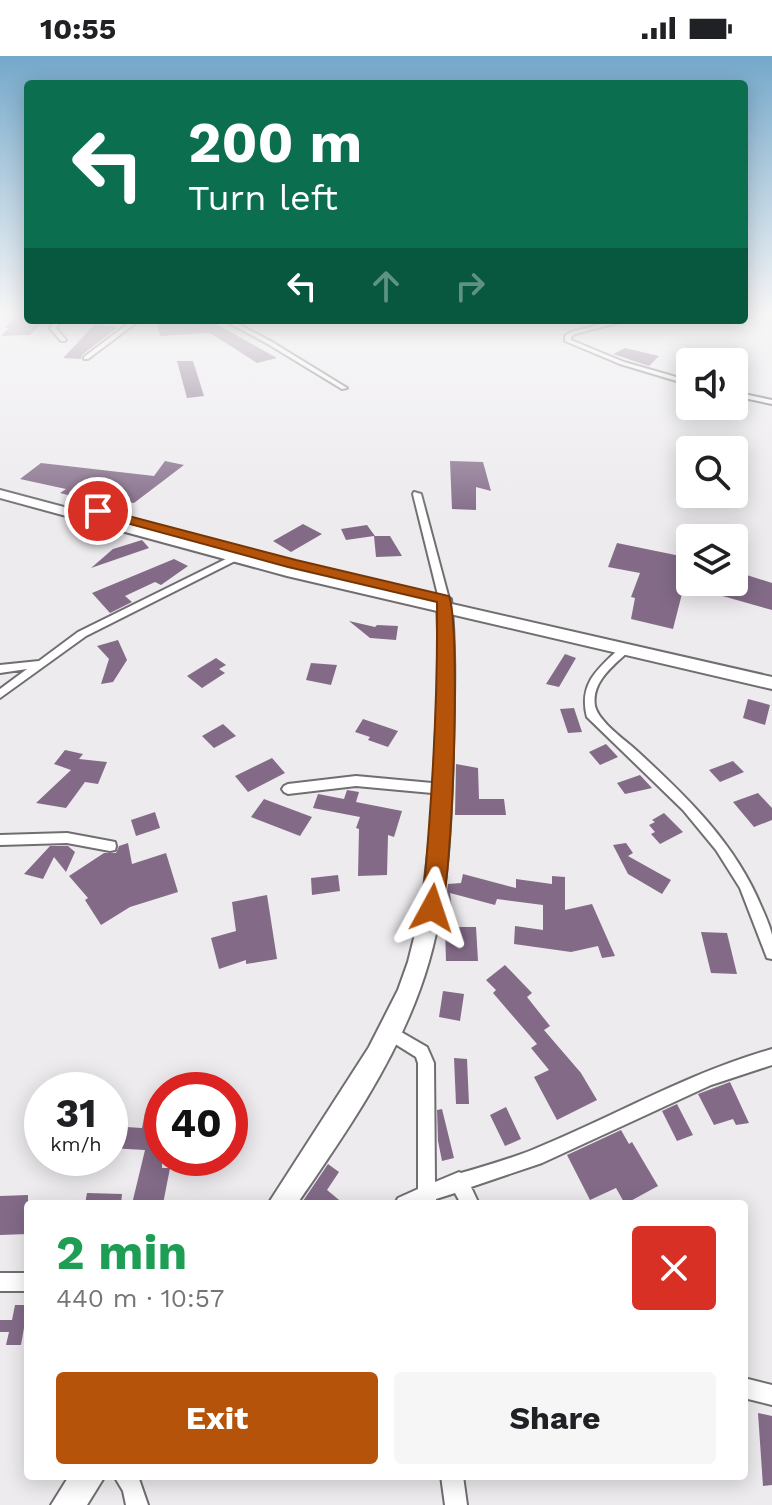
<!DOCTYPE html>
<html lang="en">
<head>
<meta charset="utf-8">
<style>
  :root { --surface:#fff; --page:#f6f6f6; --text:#202124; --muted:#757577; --accent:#b45309 }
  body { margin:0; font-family:"Work Sans",sans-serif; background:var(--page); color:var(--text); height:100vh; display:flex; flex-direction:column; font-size:30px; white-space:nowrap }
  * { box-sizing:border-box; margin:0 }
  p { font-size:26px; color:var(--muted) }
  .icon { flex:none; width:44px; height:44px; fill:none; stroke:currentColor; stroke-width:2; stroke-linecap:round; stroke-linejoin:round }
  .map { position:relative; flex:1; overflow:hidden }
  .drawer { position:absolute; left:24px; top:1144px; width:724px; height:280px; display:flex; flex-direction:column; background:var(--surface); border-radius:8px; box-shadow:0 4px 20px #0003 }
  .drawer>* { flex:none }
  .banner { position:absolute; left:24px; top:24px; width:724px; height:244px; border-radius:8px; box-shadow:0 4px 20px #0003; background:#0b6e4f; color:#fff; overflow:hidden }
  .fabs { position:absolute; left:676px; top:292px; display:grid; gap:16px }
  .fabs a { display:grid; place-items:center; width:72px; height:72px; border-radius:8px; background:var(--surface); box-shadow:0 4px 20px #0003; font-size:40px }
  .speed { position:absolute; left:24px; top:1016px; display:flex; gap:16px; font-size:40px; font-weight:700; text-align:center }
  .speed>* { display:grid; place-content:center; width:104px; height:104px; border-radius:50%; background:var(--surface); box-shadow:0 4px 20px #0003; line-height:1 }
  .speed small { font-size:20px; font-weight:400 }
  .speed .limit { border:12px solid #d22; background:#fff; color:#111 }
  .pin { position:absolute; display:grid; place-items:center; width:68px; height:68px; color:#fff; margin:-34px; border:4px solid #fff; border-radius:50%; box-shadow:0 2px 8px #0007 }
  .me { position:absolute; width:88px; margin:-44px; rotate:5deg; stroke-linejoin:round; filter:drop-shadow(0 0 6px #0008) }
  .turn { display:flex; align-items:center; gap:28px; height:168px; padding:0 32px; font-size:36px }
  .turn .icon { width:104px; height:104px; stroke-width:2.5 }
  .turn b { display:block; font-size:56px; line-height:68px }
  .lanes { display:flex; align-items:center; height:76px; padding:0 32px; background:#0003; justify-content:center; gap:40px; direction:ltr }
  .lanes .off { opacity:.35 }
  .round { display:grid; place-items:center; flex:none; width:84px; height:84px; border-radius:8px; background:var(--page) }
  .overview { display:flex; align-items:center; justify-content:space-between; height:136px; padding:0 32px }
  h1 { font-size:48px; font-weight:700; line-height:60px; color:#1e9e55 }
  .primary-button { display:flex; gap:16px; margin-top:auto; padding:16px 32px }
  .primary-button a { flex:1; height:92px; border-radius:8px; background:var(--accent); color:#fff; font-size:32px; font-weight:700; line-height:92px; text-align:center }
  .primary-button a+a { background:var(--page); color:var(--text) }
  .status { display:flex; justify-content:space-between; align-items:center; height:56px; padding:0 40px; background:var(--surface); direction:ltr }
  .status svg { height:22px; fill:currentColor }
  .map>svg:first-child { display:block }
</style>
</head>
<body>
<div class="status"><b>10:55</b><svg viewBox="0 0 49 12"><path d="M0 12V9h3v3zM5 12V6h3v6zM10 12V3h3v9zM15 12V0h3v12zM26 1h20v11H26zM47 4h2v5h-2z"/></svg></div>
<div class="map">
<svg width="772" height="1449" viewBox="0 0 772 1449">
  <rect width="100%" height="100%" fill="#edebee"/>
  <!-- building -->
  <path fill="#836b88" d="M16 258H28V265L45 264 30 279 1 280 9 272H4Z
    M156 264H209L277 302 257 307 210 277 160 280Z
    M95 268 118 271 82 299 81 303 63 302Z
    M625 292 659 300 649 310 613 298Z
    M177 305H193L204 340 187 342Z
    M165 405 184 409 134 447 104 442 98 447 60 437 66 433 20 423 41 407 154 420Z
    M450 405 483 406 491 435 476 431V454L452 453Z
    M303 468 322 478 291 496 273 485Z
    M367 469 375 480H390L402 500 376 501 374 480 346 484 341 473Z
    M142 484 149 492 91 512 113 493Z
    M617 487 690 502V523L686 522 673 573 631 563 635 542 631 541 640 517 608 511Z
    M174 503 188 510 161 529 155 526 125 540 132 546 110 557 92 537Z
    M734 515 772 527V554L712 537 717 526H734Z
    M349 565 375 571 377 569 398 570 396 584 370 582Z
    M118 584 127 604 113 626 101 628 109 603 97 590Z
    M565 598 576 602 559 631 546 628Z
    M216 602 226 609 219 613 225 617 202 632 187 620Z
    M311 607 337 609 331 629 306 624Z
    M748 643 770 649 765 669 743 662Z
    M574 652 582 676 568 677 560 653Z
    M363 663 398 675 388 691 368 684 370 681 355 676Z
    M223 668 236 680 214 692 202 680Z
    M606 688 618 701 600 709 589 696Z
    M65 694 83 698 79 703 107 706 98 728 85 726 66 752 36 747 71 714 54 708Z
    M272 702 285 717 248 736 235 720Z
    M733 705 744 716 720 726 709 714Z
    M456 708 478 712 479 743H504L506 759H455Z
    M640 719 652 732 625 738 617 727Z
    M347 734 359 736 356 746 402 755 394 781 388 779 387 819 358 820 359 773 356 772 360 761 313 752 318 738 344 743Z
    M758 737 772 752V764L754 771 733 746Z
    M264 743 312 761 300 780 251 761Z
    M155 756 160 772 136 780 131 764Z
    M664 757 683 776 660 788 651 778 655 776 649 769 655 766 652 764Z
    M128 787 132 808 166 797 178 836 130 851 101 869 85 844 88 842 69 820 104 797H116L119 790Z
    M626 787 633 797 628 800 671 824 662 838 628 818 613 789Z
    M50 790H68L75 796 66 816 54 801 43 823 24 818Z
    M463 818 516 832V823L552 828V820L565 821V854L592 848 615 900 602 902 598 890 571 896 514 888 515 870 543 874V849L497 843 495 849 450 837 452 853 444 854 448 828 461 827Z
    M338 819 340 835 312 839 311 822Z
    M267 839 277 903 246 908V904L219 913 211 882 236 875 232 846Z
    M445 871H476L478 905H446Z
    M701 876 727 877 737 918 711 917Z
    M505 909 532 937 527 941 550 970 544 974 581 1017 597 1044 557 1064 534 1021 549 1014 531 992 537 988 493 937 496 934 486 924Z
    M443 935 464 938 460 965 439 961Z
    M454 1002 467 1003 469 1048H456Z
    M730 1026 749 1067 736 1069 733 1063 714 1069 698 1038Z
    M677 1048 693 1079 677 1085 662 1055Z
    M506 1051 521 1083 505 1090 490 1059Z
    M442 1053 454 1102 442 1105 438 1085 437 1054Z
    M145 1057 162 1058V1112H170L163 1148H132L145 1094 110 1092V1070L142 1072Z
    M621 1074 629 1088 632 1086 658 1130 625 1148 616 1132 590 1144 567 1099Z
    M328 1108 339 1116 327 1134 344 1148H301Z
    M87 1137 122 1138 121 1148H85Z
    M28 1139V1178L0 1179V1140Z
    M15 1249H28L21 1289H6L9 1276H0V1264H12Z
    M758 1357 772 1360V1429L763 1430Z"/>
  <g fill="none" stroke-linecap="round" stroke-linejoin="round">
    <!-- street casing -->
    <g stroke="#716e71" stroke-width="4">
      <path id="street" d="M55 264H61L56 272 66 284 65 285H61L50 272Z
        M133 264H140L88 303H84V301Z
        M223 264H231L272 286 347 332 342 333 268 288Z
        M618 264H628L575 278 571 281V284L624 306 690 325V329L620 308 565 285V280L571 276Z
        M734 336 772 344V348L734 340Z
        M414 436 421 438 449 543 447 545H441L439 543 413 438Z
        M236 498 241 501 239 503 86 580 0 642V633L27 613 0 617V609L39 605 78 576Z
        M625 590 630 593 629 595C613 610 591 626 595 650 598 665 625 684 636 694 686 740 735 787 761 850 765 859 770 870 772 879 772 887 772 896 772 903L767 902 740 832 716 794 683 754 587 661C578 627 599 612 621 591Z
        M356 720 443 728 447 730 449 733 447 736 443 738 356 730 288 738 284 736 282 733 284 730 288 728Z
        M67 777 110 785 115 786 116 790 115 794 110 795 67 787 0 789V779Z
        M389 969 427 991 434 1007 435 1126 459 1116 461 1117C485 1110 509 1103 532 1094 614 1061 685 1018 772 993V1009L711 1029 542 1107 471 1131 479 1148H461L455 1137 436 1143V1148H395L398 1142 418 1133V1007L416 1001 384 981 381 976 384 971Z
        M0 1217H28V1235H0Z
        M744 1322 772 1329V1349L744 1342Z
        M114 1420H138L148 1449H126L123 1435Z
        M441 1420H463L467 1449H445Z"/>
    </g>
    <!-- secondary casing -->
    <g stroke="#716e71" stroke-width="4">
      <path id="secondary" d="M444 539 451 543C456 593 454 644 453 694 451 775 448 857 420 933 392 1011 343 1081 297 1148H268L369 991 398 934 408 906 422 850 432 763 439 610 437 543Z
        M69 1420H105L87 1449H51Z"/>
    </g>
    <!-- primary casing -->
    <g stroke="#716e71" stroke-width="4">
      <path id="primary" d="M0 434 290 511 772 621V633L287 520 0 442Z"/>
    </g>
    <!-- street -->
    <use href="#street" fill="#fff" fill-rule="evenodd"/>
    <!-- secondary -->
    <use href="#secondary" fill="#fff" fill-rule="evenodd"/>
    <!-- primary -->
    <use href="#primary" fill="#fff" fill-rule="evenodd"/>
  </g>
  <!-- sky -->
  <linearGradient id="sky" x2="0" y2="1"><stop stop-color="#74a8ca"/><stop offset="0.56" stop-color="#f7f6f7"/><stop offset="1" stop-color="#f7f6f7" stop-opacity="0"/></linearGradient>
  <rect width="772" height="461" fill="url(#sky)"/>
  <!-- route -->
  <path fill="#b45309" stroke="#753606" stroke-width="2" d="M98 452 296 504 449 540C461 568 453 830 440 858L432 861 425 858 422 852C432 749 438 649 437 546L288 511 93 458 92 455Z"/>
</svg>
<div class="fabs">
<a><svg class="icon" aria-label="sound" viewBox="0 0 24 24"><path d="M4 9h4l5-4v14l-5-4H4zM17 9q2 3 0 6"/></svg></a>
<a><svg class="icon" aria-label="search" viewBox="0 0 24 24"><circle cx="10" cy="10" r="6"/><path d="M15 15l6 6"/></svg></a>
<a><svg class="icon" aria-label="layers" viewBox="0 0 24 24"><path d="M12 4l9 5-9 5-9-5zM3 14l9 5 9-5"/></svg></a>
</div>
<div class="speed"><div>31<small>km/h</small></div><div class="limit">40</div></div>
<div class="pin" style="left:98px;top:455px;background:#d93025"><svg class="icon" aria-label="arrive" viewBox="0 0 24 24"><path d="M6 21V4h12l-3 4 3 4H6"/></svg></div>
<svg class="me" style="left:432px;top:852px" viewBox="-20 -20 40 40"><path d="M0-17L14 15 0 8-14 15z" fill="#b45309" stroke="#fff" stroke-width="4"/></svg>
<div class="banner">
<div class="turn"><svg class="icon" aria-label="left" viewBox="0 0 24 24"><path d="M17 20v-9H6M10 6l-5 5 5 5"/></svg><div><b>200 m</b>Turn left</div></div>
<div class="lanes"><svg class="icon" aria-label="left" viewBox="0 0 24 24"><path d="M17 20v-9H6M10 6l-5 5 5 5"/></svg><svg class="icon off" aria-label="ahead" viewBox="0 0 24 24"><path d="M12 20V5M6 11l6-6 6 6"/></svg><svg class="icon off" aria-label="right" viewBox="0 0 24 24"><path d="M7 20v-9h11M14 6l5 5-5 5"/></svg></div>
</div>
<section class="drawer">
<div class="overview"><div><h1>2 min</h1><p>440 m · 10:57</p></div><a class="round" style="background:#d93025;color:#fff"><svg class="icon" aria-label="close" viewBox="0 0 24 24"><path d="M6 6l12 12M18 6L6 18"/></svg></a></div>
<div class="primary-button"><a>Exit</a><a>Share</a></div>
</section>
</div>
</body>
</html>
